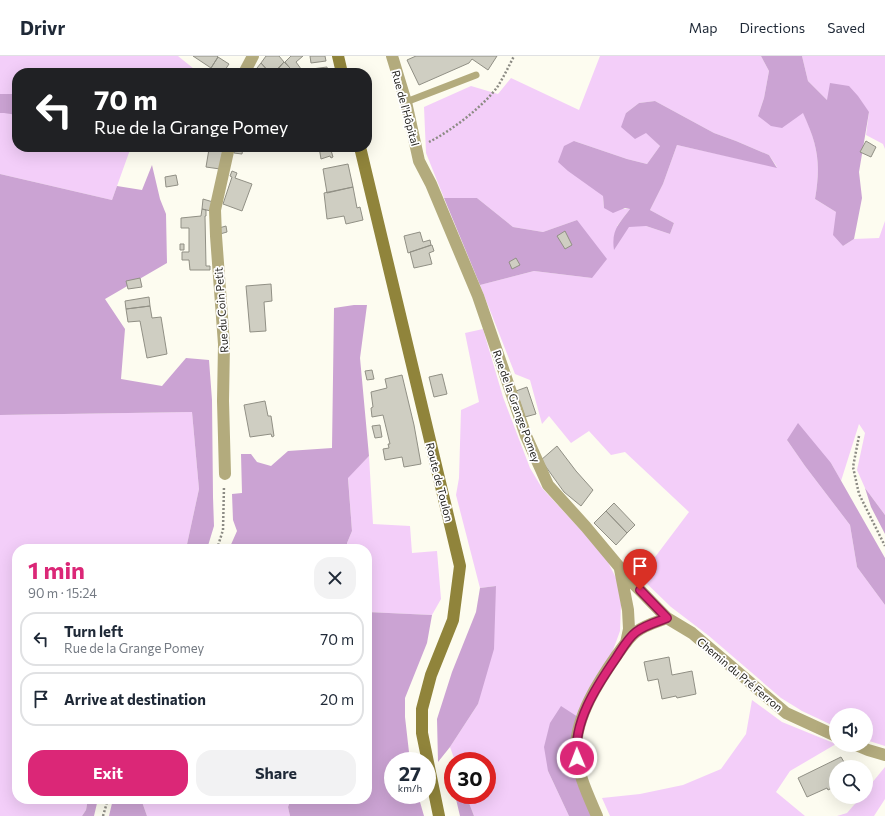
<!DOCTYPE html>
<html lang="en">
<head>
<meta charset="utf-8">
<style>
  :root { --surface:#fff; --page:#f2f2f3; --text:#1f2937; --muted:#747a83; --line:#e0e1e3; --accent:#db2777 }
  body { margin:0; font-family:Commissioner,sans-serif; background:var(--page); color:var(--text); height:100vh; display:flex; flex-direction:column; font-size:15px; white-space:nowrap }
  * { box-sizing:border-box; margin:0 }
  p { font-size:13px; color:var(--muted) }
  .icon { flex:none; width:22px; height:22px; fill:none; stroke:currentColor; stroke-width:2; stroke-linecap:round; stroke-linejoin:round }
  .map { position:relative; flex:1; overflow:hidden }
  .drawer { position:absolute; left:12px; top:488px; width:360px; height:260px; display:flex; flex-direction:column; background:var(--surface); border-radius:16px; box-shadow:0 4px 16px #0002 }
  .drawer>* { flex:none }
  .top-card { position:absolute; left:12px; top:12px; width:360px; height:84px; border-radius:16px; box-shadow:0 4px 16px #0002; background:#202124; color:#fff; overflow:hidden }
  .buttons { position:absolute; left:829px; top:652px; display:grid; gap:8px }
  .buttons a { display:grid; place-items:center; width:44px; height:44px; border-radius:50%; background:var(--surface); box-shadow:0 4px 16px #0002; font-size:20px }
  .speed { position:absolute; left:384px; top:696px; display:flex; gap:8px; font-size:20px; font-weight:700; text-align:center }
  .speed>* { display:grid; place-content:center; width:52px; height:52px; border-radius:50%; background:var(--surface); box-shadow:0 4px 16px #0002; line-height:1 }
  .speed small { font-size:10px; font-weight:400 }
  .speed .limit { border:6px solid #d22; background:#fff; color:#111 }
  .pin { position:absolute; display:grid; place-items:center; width:34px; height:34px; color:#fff; margin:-41px -17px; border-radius:50% 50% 50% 0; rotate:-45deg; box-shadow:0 0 4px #0007 }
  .pin .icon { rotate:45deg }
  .me { position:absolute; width:44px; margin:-22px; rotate:359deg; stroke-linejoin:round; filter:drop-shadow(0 0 3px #0008) }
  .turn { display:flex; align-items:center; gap:14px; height:84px; padding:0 16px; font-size:18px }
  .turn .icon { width:52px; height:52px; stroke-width:2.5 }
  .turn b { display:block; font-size:28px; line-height:34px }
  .round { display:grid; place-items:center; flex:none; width:42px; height:42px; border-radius:16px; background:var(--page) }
  .summary { display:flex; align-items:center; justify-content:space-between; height:68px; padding:0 16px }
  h1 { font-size:24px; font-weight:700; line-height:30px; color:var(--accent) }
  .primary-button { display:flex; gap:8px; margin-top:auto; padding:8px 16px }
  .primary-button a { flex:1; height:46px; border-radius:16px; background:var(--accent); color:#fff; font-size:16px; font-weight:700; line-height:46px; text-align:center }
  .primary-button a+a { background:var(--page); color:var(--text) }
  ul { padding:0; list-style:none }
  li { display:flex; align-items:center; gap:12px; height:54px; margin:0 8px 6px; padding:0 8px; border:2px solid var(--line); border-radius:16px }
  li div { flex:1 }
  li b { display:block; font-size:15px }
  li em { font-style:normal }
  header { display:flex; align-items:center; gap:24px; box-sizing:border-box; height:56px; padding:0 20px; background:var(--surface); border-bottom:1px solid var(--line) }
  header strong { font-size:19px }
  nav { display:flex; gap:22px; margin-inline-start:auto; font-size:14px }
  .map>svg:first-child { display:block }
</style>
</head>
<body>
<header>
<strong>Drivr</strong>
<nav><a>Map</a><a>Directions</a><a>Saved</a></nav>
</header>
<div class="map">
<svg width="885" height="760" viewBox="0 0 885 760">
  <rect width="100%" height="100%" fill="#fdfcf0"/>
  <!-- green -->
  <path fill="#f3cef9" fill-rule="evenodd" d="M0 0H178L199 17H17V38H0Z
    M600 0H761L769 15 764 42 758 60 803 56C818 90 821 107 815 143L836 156 843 190 854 183 879 182 885 165V459L865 432 857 414 865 377 859 368 841 425 831 407 787 384 805 410 850 469 857 511 885 549V690L866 684V659H836V671L802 655 781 642 709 580 671 551 640 521 689 456 625 396 611 399 589 375 571 387 549 360 542 368 530 324 515 318 480 229 534 215 592 222 577 164 543 176 513 171 477 142H444L426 97 424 51 471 30 498 38 511 22 579 54ZM655 45 714 77 736 85 769 99 777 111 677 89 663 128 650 154 674 167 670 178 646 170H617L630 153 604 152 603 140 574 85 627 103 647 108 660 90 626 57 639 47Z
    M802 0H885V93L883 88 866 79 869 56 827 44 808 25Z
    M4 56 17 59V91H131L112 144 0 118V57Z
    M483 273 503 341 530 412 542 432 605 500 618 526 621 549 620 575 612 597 548 715 569 760H474L466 739H487V705H455L450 691 478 648 496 530 480 532 456 439 459 422 461 354 479 346 465 277Z
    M192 356 199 433 186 493H17V743H88L86 754 82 760H0V359Z
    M369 400 373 468 410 470 412 497 437 495 441 543 432 559 367 556V493H347V487L352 475 348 421Z
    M752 644 782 666 836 688 790 715 776 736 805 760H610L602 742 640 738 683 729 721 713 746 678Z
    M885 711V743L874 760H837L847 757 861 741H866V734Z
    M141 743H291L288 751 290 760H147Z"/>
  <!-- forest -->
  <path fill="#cba3d3" d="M761 0H802L808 25 827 44 830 27 849 30 858 40 869 56 859 116 862 142 854 183 843 190 833 179 836 156 815 143C821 107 818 90 803 57L782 72 771 70 758 60 764 42 769 15Z
    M0 38H17V59L4 57H0Z
    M655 45 714 77 736 85 769 99 777 112 677 89 663 128 650 154 674 167 670 178 646 170 629 171 614 194C611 174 619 168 630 153L625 152 613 157 604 152 603 140 568 115 558 106 564 90 574 85 627 103 647 108 660 90 646 77 635 83 621 71 626 57 639 47Z
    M152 109 160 143 166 158 167 207 105 243 125 273 121 323 162 330 186 302 209 304 212 344 213 441 214 470 207 493H186L199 433 192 356 0 359V118L112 144 117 130 142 134Z
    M444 142H477L513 171 543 176 577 164 607 203 592 222 534 215 480 229Z
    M354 249H367L360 302 369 400 348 422 352 475 347 487V493H229L237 475 233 464 232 438 242 437 241 398H251L257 406 271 410 288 395 332 392 334 252Z
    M798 367 831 407 885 502V549L857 511 850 469 805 410 787 384Z
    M865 432 885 459V478L871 451Z
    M496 530 494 593 478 648 450 691 438 706 437 663 452 616 476 556 480 532Z
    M367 556 432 559 427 587 405 642V661L410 705H393V739H418L424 760H290L288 751 291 743H367Z
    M561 650 578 661 571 685 592 760H569L548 715 544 691 550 667Z
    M455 739H466L474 760H460Z
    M88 743H98L94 760H82L86 754Z
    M113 743H141L147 760H109Z"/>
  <!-- building -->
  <path fill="#cfcec2" stroke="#919085" d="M193 0H217L218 1 211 12Z
    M266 0H279L284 6 275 17H270L261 7Z
    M291 0H303L296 6 304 17H294L285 6Z
    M310 0H325L326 5 311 7Z
    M416 0H497L488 14 472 3 469 7 419 29 407 4Z
    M218 1 229 8 223 17H219L211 12Z
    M284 6 291 13 286 17H284L278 12Z
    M261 7 270 17H253Z
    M327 11 328 17H313L312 13Z
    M866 85 876 91 871 101 860 96Z
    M209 91H223V94L209 93Z
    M235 91H243L242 98 234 97Z
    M319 91H330L333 101 331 102 330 100 321 103Z
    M209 93 223 94 220 113 206 111Z
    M348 108 353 131 327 137 323 113Z
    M232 115 237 117 235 122 252 128 242 155 223 148 232 121 230 120Z
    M176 119 178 129 166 131 165 121Z
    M353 131 357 152 360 151 363 164 346 168 344 160 327 163 324 137Z
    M203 143 213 146 211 155 202 153Z
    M202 153 206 154V160H205L206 210H210V214H190L189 204H182V196H189V172H181V162L201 160Z
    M226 170 227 176 220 178 219 172Z
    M565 175 572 189 565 193 557 180Z
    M420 176 423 186 430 184 431 189 408 197 404 180Z
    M180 188H184V194H180Z
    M432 189 434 195 429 197 432 208 414 212 410 196Z
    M516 202 520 209 512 213 509 206Z
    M140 222 142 231 128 233 126 225Z
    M271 228 272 245 264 246 266 275 250 276 246 230Z
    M149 241 150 250 126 253 125 245Z
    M150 250 152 262 161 261 167 298 147 302 140 265 128 266 126 253Z
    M372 314 374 323 367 324 365 315Z
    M442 318 447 338 434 341 429 321Z
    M402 319 414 369 421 408 404 411 402 401 385 404 383 393 389 392 388 388H390L383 359 372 361 371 352 373 351 371 336 387 332 385 323Z
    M527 331 536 358 525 361 516 335Z
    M265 345 268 360H271L274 380 272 381 271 378 250 381 244 349Z
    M380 369 382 381 375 382 372 370Z
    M557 390 576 415 593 434 581 450 564 436 541 404Z
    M614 447 635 469 627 477 606 455Z
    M606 455 627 477 616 489 594 467Z
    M669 601 672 619 692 615 696 638 677 642 676 640 662 643 658 623 648 625 644 606Z
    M841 701 847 711H836V730L828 734 827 732 807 741 798 722Z"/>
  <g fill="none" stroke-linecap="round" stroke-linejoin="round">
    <!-- path -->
    <path stroke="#8c8b84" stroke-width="2.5" stroke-dasharray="2 2" stroke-linecap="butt" d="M429 86C451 75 484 50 498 30 504 20 509 10 514 0
      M859 380 853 411 859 438 885 490
      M217 493 223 474 224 430
      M103 760 108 743"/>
    <!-- lane -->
    <path stroke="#b3ab7d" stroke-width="7" d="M406 46 476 19"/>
    <!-- street -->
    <path stroke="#b3ab7d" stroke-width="12" d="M392 0 406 46 419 105 431 128 478 240 526 380 548 429 586 471 631 525 667 562 692 577 786 657 836 680
      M244 17 253 0
      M225 418 223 345 224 288 216 180 215 154 229 91
      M620 513 628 554 629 573 626 587
      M856 689 868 694 885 699
      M597 760C588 739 577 717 576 693 576 660 599 625 617 599 623 591 628 582 636 576 645 569 657 566 667 562"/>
    <!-- secondary -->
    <path stroke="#90843b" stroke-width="12" d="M338 0 342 17
      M360 91 460 510 453 564 431 619 422 653V677L439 760"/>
  </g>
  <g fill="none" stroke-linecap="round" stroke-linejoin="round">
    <!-- route casing -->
    <g stroke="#8e194d" stroke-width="10">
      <path id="route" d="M577 702C573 666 596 631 616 602 622 593 628 582 636 576 645 569 657 566 667 562L640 534"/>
    </g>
    <!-- route -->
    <use href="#route" stroke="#db2777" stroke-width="7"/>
  </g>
  <g text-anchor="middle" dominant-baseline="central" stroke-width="3.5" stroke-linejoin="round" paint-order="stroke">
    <!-- street labels -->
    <g font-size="11" fill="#262521" stroke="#fff">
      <text transform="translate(406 52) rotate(75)">Rue de l'Hôpital</text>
      <text transform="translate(221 254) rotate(-94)">Rue du Coin Petit</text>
      <text transform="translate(517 350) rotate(70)">Rue de la Grange Pomey</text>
      <text transform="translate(440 426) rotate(76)">Route de Toulon</text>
      <text transform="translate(740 618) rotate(40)">Chemin du Pré Ferron</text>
    </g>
  </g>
</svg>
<div class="buttons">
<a><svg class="icon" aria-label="sound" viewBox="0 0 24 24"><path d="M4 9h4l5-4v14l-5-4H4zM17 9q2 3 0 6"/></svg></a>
<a><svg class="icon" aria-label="search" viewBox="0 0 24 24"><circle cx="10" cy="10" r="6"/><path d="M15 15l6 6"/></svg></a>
</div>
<div class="speed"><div>27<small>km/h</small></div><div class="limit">30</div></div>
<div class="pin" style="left:640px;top:534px;background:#d93025"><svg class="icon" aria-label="arrive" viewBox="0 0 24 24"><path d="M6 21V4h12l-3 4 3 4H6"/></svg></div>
<svg class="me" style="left:577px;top:702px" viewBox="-20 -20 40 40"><circle r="17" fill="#db2777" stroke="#fff" stroke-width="3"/><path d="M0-11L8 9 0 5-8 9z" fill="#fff"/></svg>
<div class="top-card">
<div class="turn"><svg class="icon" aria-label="left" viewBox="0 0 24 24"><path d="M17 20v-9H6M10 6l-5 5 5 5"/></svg><div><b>70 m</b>Rue de la Grange Pomey</div></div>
</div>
<section class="drawer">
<div class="summary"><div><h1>1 min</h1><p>90 m · 15:24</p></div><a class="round"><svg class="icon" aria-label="close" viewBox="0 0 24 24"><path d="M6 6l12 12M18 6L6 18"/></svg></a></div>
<ul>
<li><svg class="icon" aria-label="left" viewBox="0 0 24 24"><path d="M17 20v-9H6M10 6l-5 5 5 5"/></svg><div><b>Turn left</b><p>Rue de la Grange Pomey</p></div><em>70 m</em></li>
<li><svg class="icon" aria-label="arrive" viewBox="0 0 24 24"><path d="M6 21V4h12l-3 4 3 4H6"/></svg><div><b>Arrive at destination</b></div><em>20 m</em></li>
</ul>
<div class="primary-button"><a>Exit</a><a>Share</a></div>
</section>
</div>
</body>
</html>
